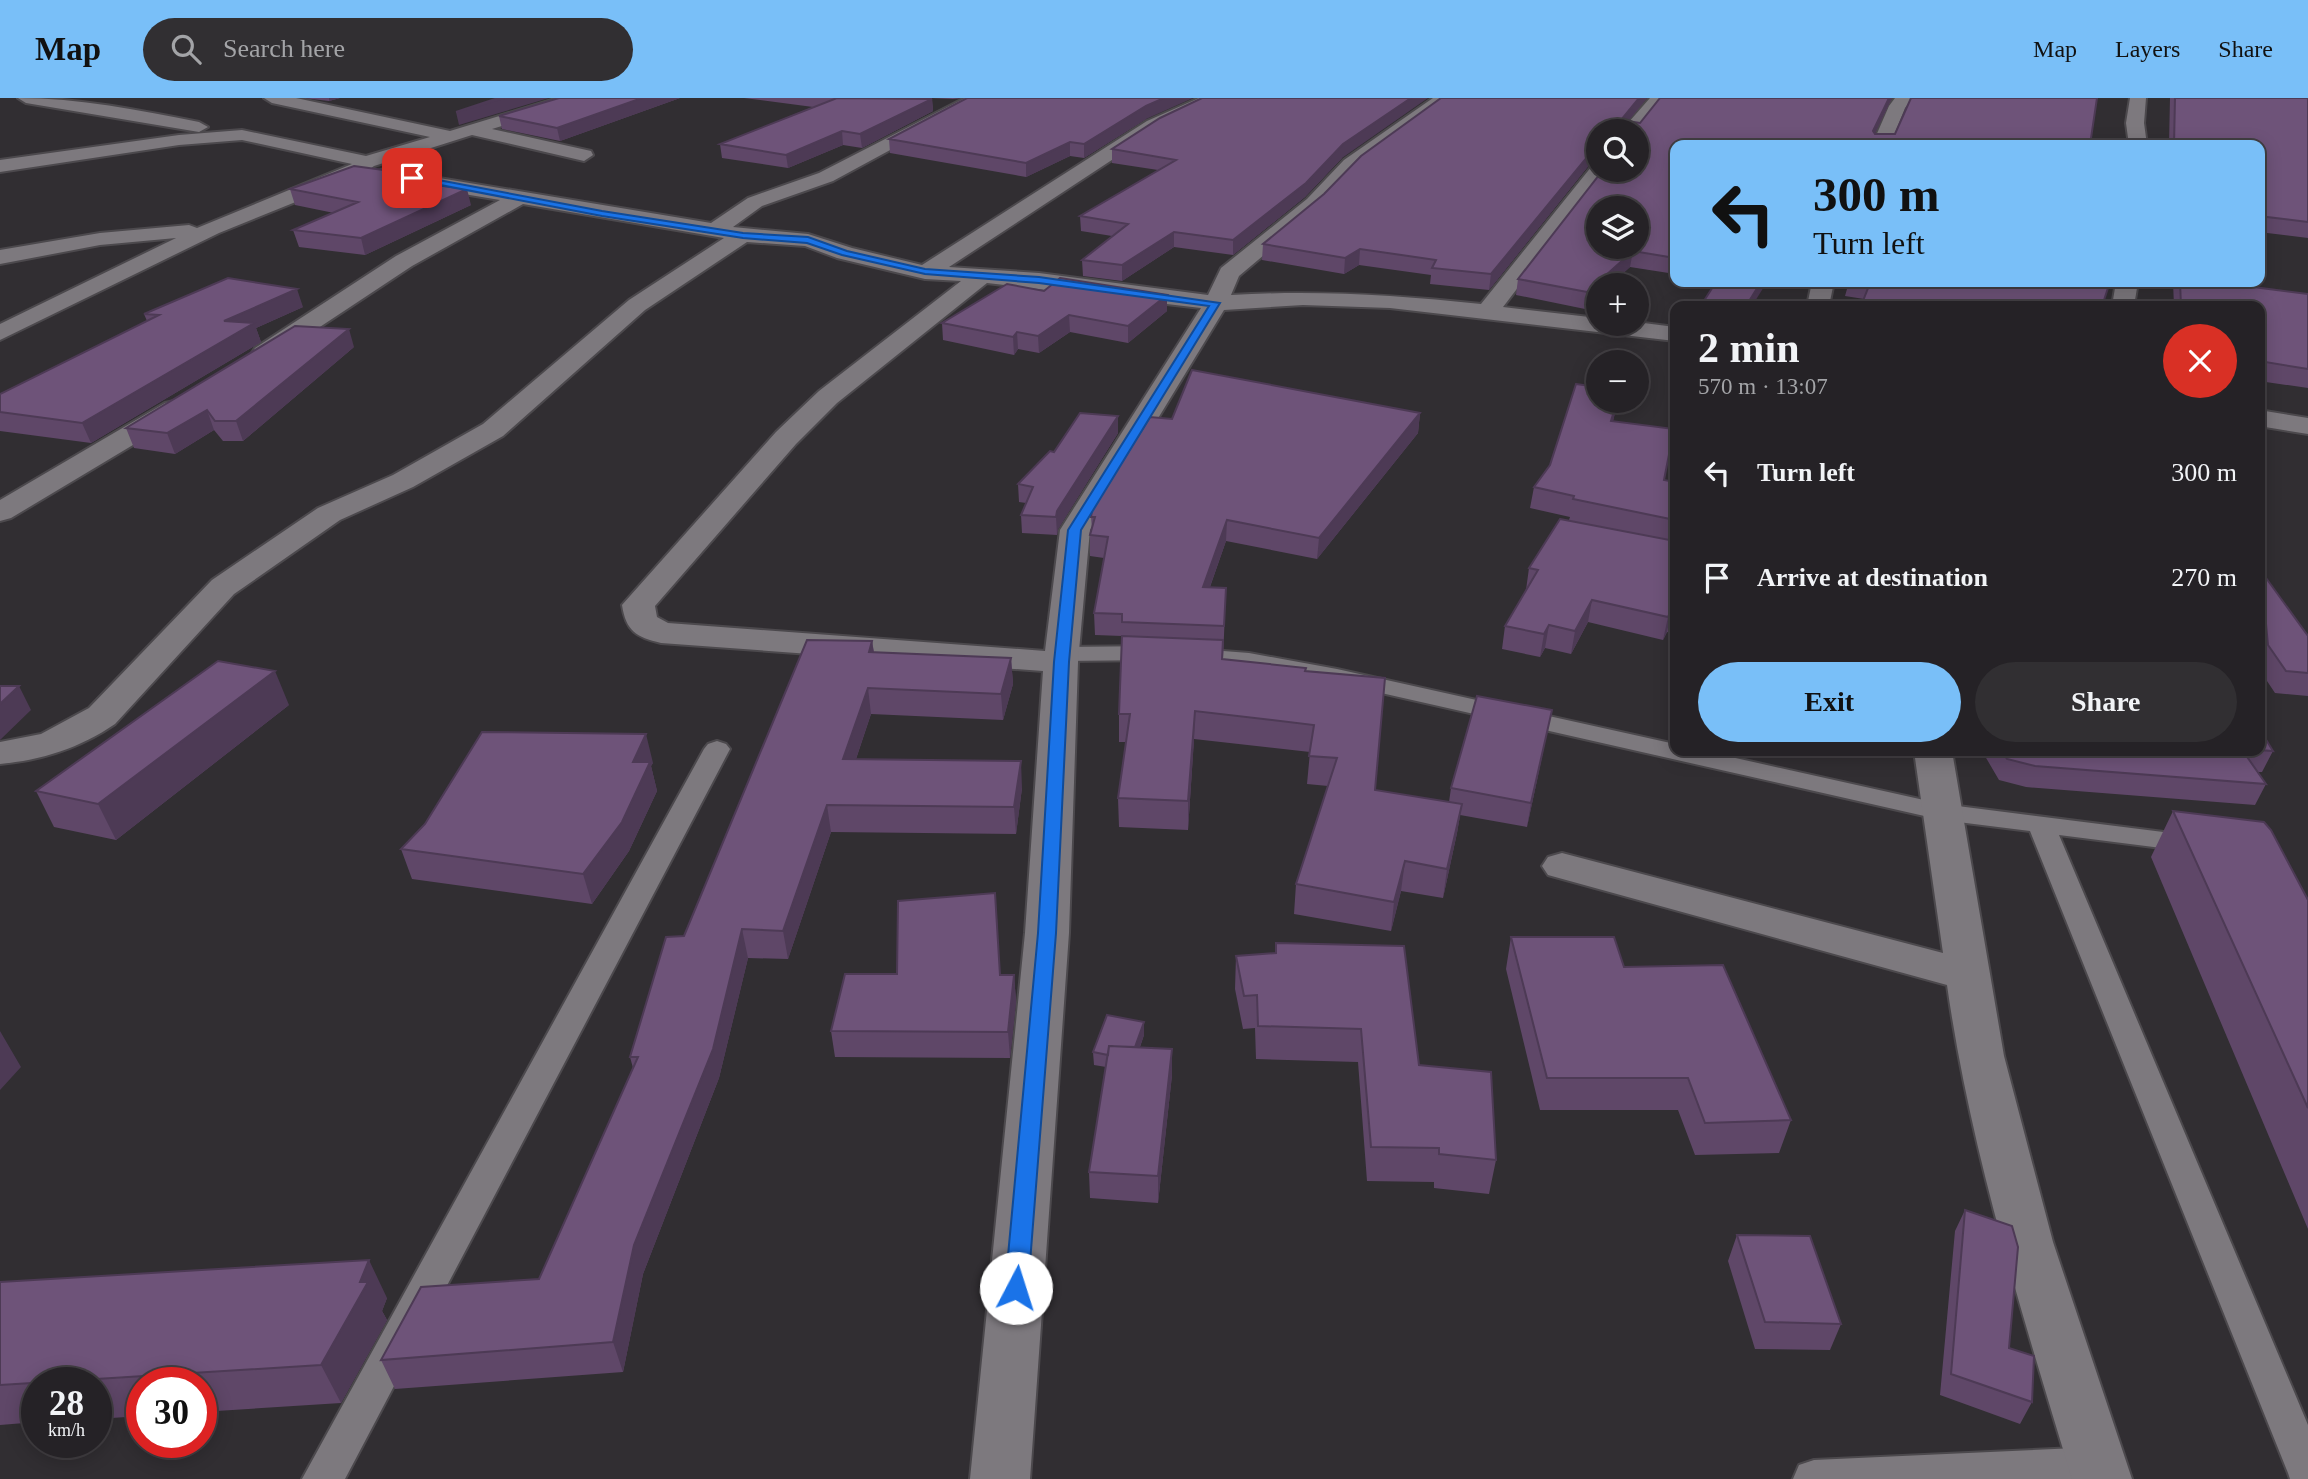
<!DOCTYPE html>
<html lang="en">
<head>
<meta charset="utf-8">
<style>
  :root { --surface:#252226; --page:#312f32; --text:#f1f3f6; --muted:#a3a4a7; --line:#423f43; --accent:#79bff8 }
  body { margin:0; font-family:"Times New Roman",serif; background:var(--page); color:var(--text); height:100vh; display:flex; flex-direction:column; font-size:26px; white-space:nowrap }
  * { box-sizing:border-box; margin:0 }
  p { font-size:23px; color:var(--muted) }
  .icon { flex:none; width:38px; height:38px; fill:none; stroke:currentColor; stroke-width:2; stroke-linecap:round; stroke-linejoin:round }
  .map { position:relative; flex:1; overflow:hidden }
  .details { position:absolute; left:1670px; top:203px; width:595px; height:455px; display:flex; flex-direction:column; background:var(--surface); border-radius:14px; box-shadow:0 4px 18px #0003,0 0 0 2px var(--line) }
  .details>* { flex:none }
  .guide { position:absolute; left:1670px; top:42px; width:595px; height:147px; border-radius:14px; box-shadow:0 4px 18px #0003,0 0 0 2px var(--line); background:#79bff8; color:#111; overflow:hidden }
  .buttons { position:absolute; left:1586px; top:21px; display:grid; gap:14px }
  .buttons a { display:grid; place-items:center; width:63px; height:63px; border-radius:50%; background:var(--surface); box-shadow:0 4px 18px #0003,0 0 0 2px var(--line); font-size:35px }
  .speed { position:absolute; left:21px; top:1269px; display:flex; gap:14px; font-size:35px; font-weight:700; text-align:center }
  .speed>* { display:grid; place-content:center; width:91px; height:91px; border-radius:50%; background:var(--surface); box-shadow:0 4px 18px #0003,0 0 0 2px var(--line); line-height:1 }
  .speed small { font-size:18px; font-weight:400 }
  .speed .limit { border:10px solid #d22; background:#fff; color:#111 }
  .pin { position:absolute; display:grid; place-items:center; width:60px; height:60px; color:#fff; margin:-30px; border-radius:14px; box-shadow:0 4px 10px #0006 }
  .me { position:absolute; width:77px; margin:-38px; rotate:5deg; stroke-linejoin:round; filter:drop-shadow(0 0 5px #0008) }
  .turn { display:flex; align-items:center; gap:24px; height:147px; padding:0 28px; font-size:32px }
  .turn .icon { width:91px; height:91px; stroke-width:2.5 }
  .turn b { display:block; font-size:49px; line-height:60px }
  .round { display:grid; place-items:center; flex:none; width:74px; height:74px; border-radius:37px; background:var(--page) }
  .overview { display:flex; align-items:center; justify-content:space-between; height:119px; padding:0 28px }
  h1 { font-size:42px; font-weight:600; line-height:52px }
  .action { display:flex; gap:14px; margin-top:auto; padding:14px 28px }
  .action a { flex:1; height:80px; border-radius:42px; background:var(--accent); color:#111; font-size:28px; font-weight:600; line-height:80px; text-align:center }
  .action a+a { background:var(--page); color:var(--text) }
  ul { padding:0; list-style:none }
  li { display:flex; align-items:center; gap:21px; height:105px; padding:0 28px }
  li div { flex:1 }
  li b { display:block; font-size:26px }
  li em { font-style:normal }
  header { display:flex; align-items:center; gap:42px; box-sizing:border-box; height:98px; padding:0 35px; background:var(--accent); color:#111 }
  header strong { font-size:33px }
  nav { display:flex; gap:38px; margin-inline-start:auto; font-size:24px }
  .search { width:490px; height:63px; background:var(--page); display:flex; align-items:center; gap:18px; box-sizing:border-box; padding:0 24px; border-radius:38px; color:var(--muted); font-size:26px }
  .map>svg:first-child { display:block }
</style>
</head>
<body>
<header>
<strong>Map</strong>
<div class="search"><svg class="icon" aria-label="search" viewBox="0 0 24 24"><circle cx="10" cy="10" r="6"/><path d="M15 15l6 6"/></svg>Search here</div>
<nav><a>Map</a><a>Layers</a><a>Share</a></nav>
</header>
<div class="map">
<svg width="2308" height="1381" viewBox="0 0 2308 1381">
  <rect width="100%" height="100%" fill="#312e32"/>
  <g fill="none" stroke-linecap="round" stroke-linejoin="round">
    <!-- service casing -->
    <g stroke="#4c494d" stroke-width="4">
      <path id="service" d="M1159 548 1249 555 1337 571 1675 646V653H1704L1942 706 2203 739 2207 745 2203 751 2193 754 2059 737 2308 1327V1381H2290L2288 1375 2030 733 1942 722 1337 585 1249 569 1159 562 1062 563 1054 561 1050 556 1054 551 1062 549Z
        M717 643 726 646 730 651 345 1381H302L704 651 708 646Z
        M2098 1349 2112 1354 2118 1368 2113 1381H1793L1799 1367 1814 1362Z"/>
    </g>
    <!-- minor casing -->
    <g stroke="#4c494d" stroke-width="4">
      <path id="minor" d="M18 0C79 0 139 12 199 24L208 29 199 34 26 5Z
        M264 0H296L450 33 558 0H584L582 4 492 31 591 53 593 57 584 63 472 37 374 68 360 78 219 135 0 242V226L176 140 100 147 0 166V152L100 135 189 127 197 130 352 66 242 42 179 47 0 74V62L179 37 242 32 366 58 430 39 272 5Z
        M965 0H986L833 83 762 108 733 129 808 136 852 150 922 167 1147 23 1199 0H1221L1159 31 949 169 1039 175 1208 197 1221 170 1307 101 1344 62 1433 0H1452L1358 70 1321 109 1239 178 1231 197C1316 192 1397 197 1481 206L1592 68 1598 67V72H1608L1503 209 1598 220V226L1636 224 1675 229V243L1390 210 1303 207 1224 212 1090 432 1078 564 1069 835 1030 1381H970L1025 835 1043 573 661 545C636 539 626 533 622 507L776 334 819 293 961 183 925 181 837 160 805 148 747 144 645 212 503 338 413 389 340 422 234 496 115 626C80 650 42 662 0 666V644L41 636 89 610 212 482 318 410 393 377 483 326 629 202 724 140 523 106 412 168 273 260H255L252 255 255 250 396 158 500 102 385 83 375 77 378 73 385 71 711 125 748 100 819 75ZM987 185 1201 210 1060 432 1045 553 668 525 657 519 655 508 796 346 837 305Z
        M1650 0H1667L1636 37V33H1621Z
        M1895 0H1913L1905 10 1890 47H1872L1889 8Z
        M2130 0H2146L2144 25 2147 47H2129L2126 25Z
        M1812 184H1834L1829 208H1807Z
        M2116 184H2138L2134 208H2112Z
        M174 303 183 305 187 311 183 317 11 420 0 423V402L165 305Z
        M2259 312 2308 320V336L2259 328Z
        M1914 653H1952L2004 958 2053 1144 2132 1381H2072C2023 1218 1971 1056 1947 887L1548 777 1542 768 1548 759 1562 755 1943 855Z"/>
    </g>
    <!-- service -->
    <use href="#service" fill="#7d797e" fill-rule="evenodd"/>
    <!-- minor -->
    <use href="#minor" fill="#7d797e" fill-rule="evenodd"/>
  </g>
  <!-- wall -->
  <path fill="#5f4768" d="M304 0H340L329 3Z
    M559 0H680L560 43 502 31 499 18Z
    M744 0H927L932 1 933 13 862 50 843 47 788 70 722 60 720 46 813 9Z
    M930 0H964L953 1Z
    M1647 0 1628 23 1640 25 1660 0H1892L1875 35V36L2090 47H1675V176L1630 169 1610 187H1598V199L1585 211 1516 197 1518 181 1636 72 1598 33V65L1590 66 1489 192 1430 186 1431 177 1359 167 1344 176 1262 162 1263 146Z
    M2170 0H2308V140L2259 134V47H2169Z
    M1146 21 1084 60 1070 58 1026 79 890 55 889 41Z
    M1112 51 1342 60 1305 99 1233 157 1174 149 1122 183 1083 178 1082 162 1112 138 1081 133 1080 118 1158 72 1112 65Z
    M435 79 437 87 471 107 365 157 299 149 293 132 334 115 295 107 290 91Z
    M1849 184H2110L2102 208H1861L1864 201 1845 198Z
    M2173 184H2254V189L2308 196V290L2259 283V208H2174Z
    M1044 193 1167 197V213L1128 245 1070 234 1039 255 1018 251 1014 257 943 242 942 225Z
    M303 209 256 230 261 244 91 345 0 333V296L147 223 144 216Z
    M354 249 243 343H223L214 332 175 356 134 350 126 330Z
    M1598 303H1618L1613 323 1664 382 1675 384V536L1667 534 1663 542 1588 524 1571 556 1545 550 1540 559 1502 551 1505 528 1526 492 1529 470 1569 422 1570 419 1530 410 1534 389Z
    M1420 315 1418 335 1317 461 1226 443 1210 489 1226 490 1223 561 1305 573 1375 692 1449 704 1451 690 1547 635 1527 729 1460 717 1457 735 1443 800 1401 793 1391 833 1294 816 1296 786 1328 688 1307 686 1310 654 1194 641 1188 732 1119 729 1118 700 1126 644H1119V616L1122 538 1095 537 1094 515 1104 460 1090 458V437L1092 431 1091 419 1172 321Z
    M1118 318V335L1058 431 1057 437 1022 435 1021 417 1026 405 1019 404 1018 386 1054 354Z
    M2261 473 2308 538V598L2275 595 2259 571V477Z
    M872 543 874 554 1011 560 1013 586 1003 622 871 616 856 661 1022 690 1016 736 831 734 788 861 748 860 719 980 643 1176 623 1274 395 1291 381 1262 539 1181 633 970 630 959 684 838Z
    M289 607 116 742 54 729 36 693Z
    M2259 630 2273 653 2262 674H2257L2266 686 2255 707 2026 689 1999 682 1982 653H2259Z
    M653 665 651 668 657 693 629 753 592 806 412 781 401 751Z
    M2173 713 2308 802V1131L2151 759Z
    M997 820 1000 877H1014L1016 903 1010 960 835 959 831 933 897 876Z
    M1511 839 1624 869 1791 1022 1779 1055 1695 1057 1678 1012H1540L1506 871Z
    M1276 845 1419 967 1496 1062 1489 1096 1434 1090V1084L1367 1083 1358 964 1256 961 1255 930 1243 931 1235 891 1236 858 1276 855Z
    M1144 924V937L1140 949 1172 951V977L1158 1105 1090 1100 1089 1074 1106 969 1094 967 1093 954Z
    M1965 1112 2009 1250 2032 1304 2020 1326 1940 1297 1955 1133Z
    M1737 1137 1841 1226 1830 1252 1755 1251 1728 1163Z
    M0 1184 387 1200 382 1213 387 1222 341 1305 201 1314V1284H142V1318L96 1321V1284H37V1324L0 1327Z"/>
  <!-- shaded-wall -->
  <path fill="#4d3a55" d="M329 0H340L329 3Z
    M504 0H549L459 27 456 14Z
    M642 0H680L560 43 557 30Z
    M1164 0H1193L1146 21 1084 60V46L1146 8Z
    M1411 0H1428L1342 60 1305 99 1233 157V142L1343 46Z
    M1639 0H1647L1620 33 1621 22Z
    M1889 0H1892L1870 46 1873 33Z
    M932 1 933 13 862 50 860 36Z
    M842 33 843 47 788 70 786 57Z
    M1070 44V58L1026 79V65Z
    M1598 51V64L1590 66 1489 192 1491 176 1592 53Z
    M435 79 439 94 419 85Z
    M467 91 471 107 365 157 361 140Z
    M1174 134V149L1122 183V167Z
    M1360 151 1359 167 1344 176 1345 160Z
    M1633 153 1630 169 1610 187H1598V199L1585 211 1587 194Z
    M1761 184H1767L1752 208H1746Z
    M297 191 303 209 256 230 261 244 91 345 82 325 224 223Z
    M1167 197V213L1128 245V228Z
    M1069 217 1070 234 1039 255 1038 238Z
    M349 231 354 249 243 343 236 323Z
    M1017 234 1018 251 1014 257 1013 239Z
    M1617 303H1618L1608 343 1611 323Z
    M207 312 214 332 175 356 167 335Z
    M1420 315 1418 335 1317 461 1319 440Z
    M1118 318V335L1058 431 1057 437 1056 419 1057 413Z
    M1227 422 1226 443 1202 511 1203 489Z
    M1592 502 1588 524 1571 556 1575 533Z
    M1672 511 1667 534 1663 542 1668 519Z
    M1549 527 1545 550 1540 559 1544 536Z
    M872 543 876 569 869 554Z
    M1011 560 1013 586 1003 622 1001 596Z
    M275 573 289 607 116 742 98 706Z
    M19 588 31 612 0 642V606Z
    M868 590 871 616 847 688 843 661Z
    M1552 612 1547 635 1527 729 1531 705Z
    M1195 613 1194 641 1188 732V703Z
    M646 636 653 665 651 668 657 693 629 753 592 806 583 776Z
    M1021 663 1022 690 1016 736 1014 709Z
    M1462 706 1457 735 1443 800 1447 771Z
    M827 707 831 734 788 861 783 833Z
    M1405 763 1401 793 1391 833 1394 804Z
    M742 831 748 860 719 980 643 1176 623 1274 613 1244 634 1147Z
    M1014 877 1016 903 1010 960 1008 934Z
    M1144 924V937L1131 974V961Z
    M0 933 21 969 0 992Z
    M1172 951V977L1158 1105V1078Z
    M369 1162 387 1200 382 1213 387 1222 341 1305 321 1267 360 1184Z"/>
  <!-- building -->
  <path fill="#6e5379" stroke="#4d3a55" stroke-width="2" fill-rule="evenodd" d="M498 0H504L456 14Z
    M559 0H642L557 30 499 18Z
    M837 0 932 1 860 36 842 33 786 57 720 46Z
    M967 0H1164L1146 8 1084 46 1070 44 1026 65 889 41Z
    M1202 0H1411L1343 46 1306 85 1233 142 1174 134 1122 167 1082 162 1128 126 1080 118 1176 62 1112 51 1160 20Z
    M1441 0H1639L1621 22 1640 25 1660 0H1889L1873 33 1875 36H1895L1911 0H2097L2090 47H1675V160L1633 153 1587 194 1518 181 1603 72H1636V33H1598V51L1592 53 1491 176 1432 170 1436 162 1360 151 1345 160 1263 146 1324 96 1361 58ZM1598 110H1636V149H1598Z
    M2175 0H2308V124L2259 118V47H2174Z
    M354 68 435 79 419 85 467 91 361 140 293 132 358 104 290 91Z
    M228 180 297 191 224 223 254 225 82 325 0 314V296L159 217 144 216Z
    M1060 180 1167 197 1128 228 1069 217 1038 238 1017 234 1013 239 942 225 1007 186 1044 193Z
    M1716 184H1761L1746 208H1717L1702 206Z
    M1860 184H2110L2102 208H2010L1985 204 1984 208H1861L1870 185Z
    M2180 184H2254V189L2308 196V271L2259 263V208H2181Z
    M295 228 349 231 236 323H215L207 312 167 335 126 330Z
    M1192 272 1420 315 1319 440 1227 422 1203 489 1226 490 1224 528 1122 524V516L1094 515 1108 439 1090 437 1095 419H1091L1092 412 1150 319 1172 321Z
    M1576 286 1598 289V303H1617L1611 323 1674 331 1664 382 1675 384V422L1573 401 1574 398 1534 389 1550 367Z
    M1080 315 1118 318 1057 413 1056 419 1021 417 1033 389 1018 386 1050 353 1054 354Z
    M1560 421 1675 443V512L1672 511 1668 519 1592 502 1575 533 1549 527 1544 536 1505 528 1538 472 1529 470Z
    M2261 473 2308 538V575L2286 573 2268 547Z
    M1122 538 1223 542 1222 561 1306 570 1305 573 1385 580 1375 692 1462 706 1447 771 1405 763 1394 804 1296 786 1337 660 1309 658 1314 627 1195 613 1188 703 1118 700 1130 616H1119Z
    M807 542 872 543 869 554 1011 560 1001 596 868 590 843 661 1021 663 1014 709 827 707 783 833 742 831 713 951 634 1147 613 1244 381 1262 421 1189 539 1181 638 959H630L666 839 684 838Z
    M218 563 275 573 98 706 36 693Z
    M0 588H19L0 606Z
    M1477 598 1552 612 1531 705 1451 690Z
    M2259 630 2273 653 2259 652Z
    M482 634 646 636 633 664H650L622 724 583 776 401 751 425 726Z
    M2002 653H2243L2266 686 2035 668 2007 661Z
    M2173 713 2264 724 2271 732 2308 802V1010Z
    M995 795 1000 877H1014L1008 934 831 933 845 876H897L898 803Z
    M1511 839H1614L1624 869 1723 867 1791 1022 1705 1025 1688 980H1547Z
    M1276 845 1404 848 1419 967 1491 974 1496 1062 1439 1056V1050L1371 1049 1361 931 1258 928 1257 897 1244 898 1236 858 1276 855Z
    M1107 917 1144 924 1135 949 1109 948 1108 957 1093 954Z
    M1109 948 1172 951 1158 1078 1089 1074Z
    M1965 1112 2012 1128 2018 1149 2009 1250 2034 1258 2032 1304 1951 1276Z
    M1737 1137 1810 1138 1841 1226 1765 1224Z
    M369 1162 360 1184H368L321 1267 0 1287V1184Z"/>
  <!-- route -->
  <path fill="#1a73e8" stroke="#114b97" stroke-width="2" d="M412 77 602 113 743 135 808 139 847 153 925 171 1039 179 1220 205 1081 432 1069 564 1056 835 1028 1190 1024 1197 1016 1200 1008 1197 1005 1190 1038 835 1054 564 1068 432 1209 208 1039 185 925 176 842 157 807 145 743 140 602 118 409 81Z"/>
</svg>
<div class="buttons">
<a><svg class="icon" aria-label="search" viewBox="0 0 24 24"><circle cx="10" cy="10" r="6"/><path d="M15 15l6 6"/></svg></a>
<a><svg class="icon" aria-label="layers" viewBox="0 0 24 24"><path d="M12 4l9 5-9 5-9-5zM3 14l9 5 9-5"/></svg></a>
<a>+</a>
<a>−</a>
</div>
<div class="speed"><div>28<small>km/h</small></div><div class="limit">30</div></div>
<div class="pin" style="left:412px;top:80px;background:#d93025"><svg class="icon" aria-label="arrive" viewBox="0 0 24 24"><path d="M6 21V4h12l-3 4 3 4H6"/></svg></div>
<svg class="me" style="left:1016px;top:1190px" viewBox="-20 -20 40 40"><circle r="19" fill="#fff"/><path d="M0-13L10 11 0 6-10 11z" fill="#1a73e8"/></svg>
<div class="guide">
<div class="turn"><svg class="icon" aria-label="left" viewBox="0 0 24 24"><path d="M17 20v-9H6M10 6l-5 5 5 5"/></svg><div><b>300 m</b>Turn left</div></div>
</div>
<section class="details">
<div class="overview"><div><h1>2 min</h1><p>570 m · 13:07</p></div><a class="round" style="background:#d93025;color:#fff"><svg class="icon" aria-label="close" viewBox="0 0 24 24"><path d="M6 6l12 12M18 6L6 18"/></svg></a></div>
<ul>
<li><svg class="icon" aria-label="left" viewBox="0 0 24 24"><path d="M17 20v-9H6M10 6l-5 5 5 5"/></svg><div><b>Turn left</b></div><em>300 m</em></li>
<li><svg class="icon" aria-label="arrive" viewBox="0 0 24 24"><path d="M6 21V4h12l-3 4 3 4H6"/></svg><div><b>Arrive at destination</b></div><em>270 m</em></li>
</ul>
<div class="action"><a>Exit</a><a>Share</a></div>
</section>
</div>
</body>
</html>
